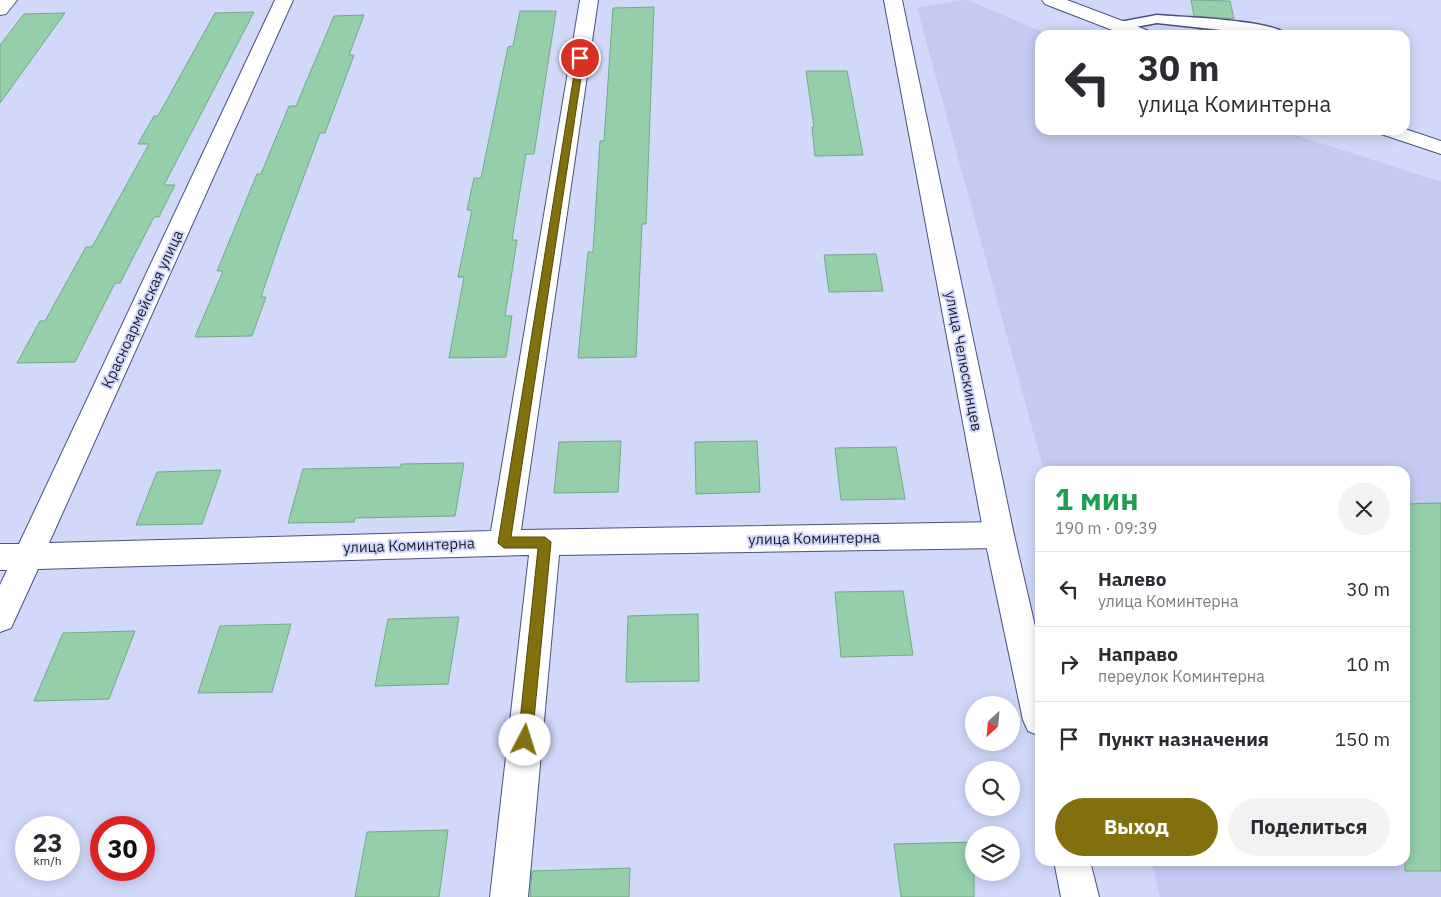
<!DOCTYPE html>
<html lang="ru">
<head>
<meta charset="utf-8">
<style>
  :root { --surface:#fff; --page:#f2f2f3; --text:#2b2b33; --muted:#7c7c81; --line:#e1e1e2; --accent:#826f0d }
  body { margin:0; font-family:"IBM Plex Sans",sans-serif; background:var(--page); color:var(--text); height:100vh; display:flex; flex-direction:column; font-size:19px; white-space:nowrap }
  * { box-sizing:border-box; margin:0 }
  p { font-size:16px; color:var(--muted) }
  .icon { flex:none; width:28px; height:28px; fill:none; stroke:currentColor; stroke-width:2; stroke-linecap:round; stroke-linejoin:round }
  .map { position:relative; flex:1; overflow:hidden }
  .details { position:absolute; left:1035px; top:466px; width:375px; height:400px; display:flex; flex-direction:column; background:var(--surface); border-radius:15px; box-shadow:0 2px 12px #0003 }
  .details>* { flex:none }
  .guide { position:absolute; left:1035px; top:30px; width:375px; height:105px; border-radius:15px; box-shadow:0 2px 12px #0003; background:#fff; color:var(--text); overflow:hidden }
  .needle { width:32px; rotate:206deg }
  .controls { position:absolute; left:965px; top:696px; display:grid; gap:10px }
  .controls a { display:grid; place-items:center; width:55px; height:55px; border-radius:50%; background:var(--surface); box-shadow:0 2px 12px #0003; font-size:25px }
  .speed { position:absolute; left:15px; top:816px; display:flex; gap:10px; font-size:25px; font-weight:700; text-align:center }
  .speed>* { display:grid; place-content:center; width:65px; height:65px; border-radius:50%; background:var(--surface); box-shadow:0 2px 12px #0003; line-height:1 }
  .speed small { font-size:12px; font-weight:400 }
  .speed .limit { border:8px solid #d22; background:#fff; color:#111 }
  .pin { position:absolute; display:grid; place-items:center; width:42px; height:42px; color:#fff; margin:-21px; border:2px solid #fff; border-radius:50%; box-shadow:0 1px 5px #0007 }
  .me { position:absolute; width:55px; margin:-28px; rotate:5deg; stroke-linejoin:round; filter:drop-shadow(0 0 4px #0008) }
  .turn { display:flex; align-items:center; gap:18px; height:105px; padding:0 20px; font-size:22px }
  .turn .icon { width:65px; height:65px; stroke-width:2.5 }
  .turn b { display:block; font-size:35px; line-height:42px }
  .round { display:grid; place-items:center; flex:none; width:52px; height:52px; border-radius:26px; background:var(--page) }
  .summary { display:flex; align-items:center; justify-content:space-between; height:85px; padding:0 20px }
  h1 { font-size:30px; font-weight:700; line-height:38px; color:#1e9e55 }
  .action { display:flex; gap:10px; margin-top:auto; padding:10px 20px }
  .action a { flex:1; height:58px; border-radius:30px; background:var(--accent); color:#fff; font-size:20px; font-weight:700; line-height:58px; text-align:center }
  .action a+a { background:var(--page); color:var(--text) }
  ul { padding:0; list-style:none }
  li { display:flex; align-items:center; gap:15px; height:75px; padding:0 20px; border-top:1px solid var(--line) }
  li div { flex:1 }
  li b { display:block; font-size:19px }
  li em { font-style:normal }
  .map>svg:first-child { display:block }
</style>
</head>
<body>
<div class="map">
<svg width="1441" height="897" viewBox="0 0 1441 897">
  <rect width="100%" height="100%" fill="#d1d8fa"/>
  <!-- built -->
  <path fill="#c4caf1" d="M962 0H968L1049 35H1040V130H1280L1441 182V897H1160L1151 861H1405V471H1044L917 8Z"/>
  <!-- building -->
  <path fill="#94cfaa" stroke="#70aa87" d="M1191 0 1230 1 1234 19 1194 16Z
    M654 7 646 224H642L636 357 578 358 588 252H593L600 141H604L613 8Z
    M520 11H556L534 154H526L512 240H517L505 316H512L506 357 449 358 464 277H458L472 210H467L474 178H481L508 47 513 46Z
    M254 12 164 185H175L159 217H154L120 283H115L75 362 17 363 40 321H45L86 247H92L149 144H138L154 116H158L215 13Z
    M65 13 0 103V45L24 14Z
    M364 15 349 55H354L325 133H320L282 235 261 297H266L252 336 195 337 223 271H217L257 174H261L289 106H296L334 16Z
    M1198 29 1237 34V35H1199Z
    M806 71H847L863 155 815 156 812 127H814Z
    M876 254 883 291 829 292 824 255Z
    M621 441 618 492 554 493 559 442Z
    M757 441 760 492 696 494 695 442Z
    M896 447 905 499 841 500 835 448Z
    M464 463 455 516 355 518 354 522 288 523 303 469 401 467V464Z
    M221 470 202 524 136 525 157 472Z
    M1441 503V871H1405V504Z
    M903 591 913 655 841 657 835 592Z
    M698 614 699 681 626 682 628 616Z
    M459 617 448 684 375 686 388 619Z
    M291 624 272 692 198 693 220 626Z
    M135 631 109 699 34 701 63 633Z
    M448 830 439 897H355L367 832Z
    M974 842V897H901L894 844Z
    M630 868 629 897H530L532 871Z"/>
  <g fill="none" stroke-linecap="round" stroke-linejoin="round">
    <!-- lane casing -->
    <g stroke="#4a5181" stroke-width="3">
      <path id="lane" d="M1157 15C1179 17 1276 20 1287 35H1267L1157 23 1119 30 1112 26 1114 23Z"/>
    </g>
    <!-- street casing -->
    <g stroke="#4a5181" stroke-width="2">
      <path id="street" d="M0 0H17L6 14 0 15Z
        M275 0H293L49 543 491 531 580 0H598L521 530 999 522 1009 526 1014 535 1009 544 999 548 559 555 528 897H490L529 555 38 569 11 628 0 632V585L7 570H0V544H19Z
        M1042 0H1067L1149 31 1151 35H1125L1045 4Z
        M1405 129 1441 141V154L1381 134 1378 130Z"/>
    </g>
    <!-- secondary casing -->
    <g stroke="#4a5181" stroke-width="2">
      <path id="secondary" d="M884 0H902L1014 535 1040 648V736L1028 731 1023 720 984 535Z
        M1054 861H1090L1099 897H1061Z"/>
    </g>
    <!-- lane -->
    <use href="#lane" fill="#fff" fill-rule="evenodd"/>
    <!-- street -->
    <use href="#street" fill="#fff" fill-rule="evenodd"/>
    <!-- secondary -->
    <use href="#secondary" fill="#fff" fill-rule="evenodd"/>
  </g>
  <!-- route -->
  <path fill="#826f0d" stroke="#544808" d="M577 56 584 58 511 537H545L551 542 532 740 530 744 525 746 520 744 518 740 538 548H504L498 543Z"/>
  <g text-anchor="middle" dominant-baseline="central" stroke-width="4" stroke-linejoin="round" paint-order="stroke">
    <!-- street labels -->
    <g font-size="15" fill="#191c31" stroke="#d1d8fa">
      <text transform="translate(142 309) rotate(-65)">Красноармейская улица</text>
      <text transform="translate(964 361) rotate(79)">улица Челюскинцев</text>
      <text transform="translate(814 538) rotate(-1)">улица Коминтерна</text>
      <text transform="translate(409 545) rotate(-2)">улица Коминтерна</text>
    </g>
  </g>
</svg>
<div class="controls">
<a><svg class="needle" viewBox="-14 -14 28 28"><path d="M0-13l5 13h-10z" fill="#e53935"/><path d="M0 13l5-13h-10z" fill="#7c7c81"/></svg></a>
<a><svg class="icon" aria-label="search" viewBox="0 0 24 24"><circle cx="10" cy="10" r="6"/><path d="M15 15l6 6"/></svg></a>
<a><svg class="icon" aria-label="layers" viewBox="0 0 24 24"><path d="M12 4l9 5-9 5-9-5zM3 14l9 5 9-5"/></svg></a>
</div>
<div class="speed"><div>23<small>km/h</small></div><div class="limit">30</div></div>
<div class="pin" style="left:580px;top:58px;background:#d93025"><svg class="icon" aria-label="arrive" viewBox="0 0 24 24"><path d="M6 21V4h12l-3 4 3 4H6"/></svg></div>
<svg class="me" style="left:525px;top:740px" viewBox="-20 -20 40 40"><circle r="19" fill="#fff"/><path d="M0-13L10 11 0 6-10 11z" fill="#826f0d"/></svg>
<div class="guide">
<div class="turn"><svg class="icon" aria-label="left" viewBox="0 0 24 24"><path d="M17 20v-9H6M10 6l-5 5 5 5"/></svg><div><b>30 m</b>улица Коминтерна</div></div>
</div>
<section class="details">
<div class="summary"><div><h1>1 мин</h1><p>190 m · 09:39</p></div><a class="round"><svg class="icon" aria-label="close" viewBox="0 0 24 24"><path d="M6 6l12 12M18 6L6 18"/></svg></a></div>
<ul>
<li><svg class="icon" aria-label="left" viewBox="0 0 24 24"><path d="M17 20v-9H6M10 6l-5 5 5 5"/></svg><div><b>Налево</b><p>улица Коминтерна</p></div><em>30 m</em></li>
<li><svg class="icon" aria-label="right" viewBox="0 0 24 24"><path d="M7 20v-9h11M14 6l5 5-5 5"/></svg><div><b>Направо</b><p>переулок Коминтерна</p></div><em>10 m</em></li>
<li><svg class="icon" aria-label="arrive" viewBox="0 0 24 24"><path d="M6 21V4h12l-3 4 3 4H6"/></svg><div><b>Пункт назначения</b></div><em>150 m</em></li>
</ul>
<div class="action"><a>Выход</a><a>Поделиться</a></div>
</section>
</div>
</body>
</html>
